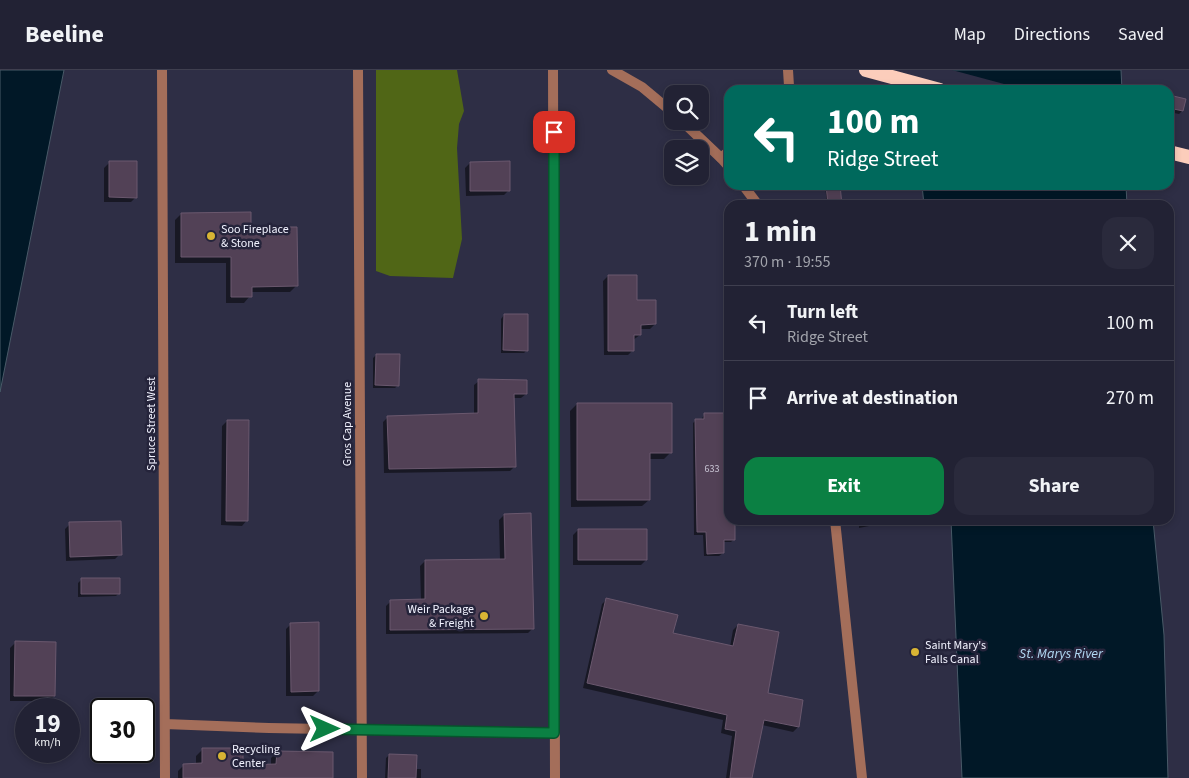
<!DOCTYPE html>
<html lang="en">
<head>
<meta charset="utf-8">
<style>
  :root { --surface:#222234; --page:#2a2a3c; --text:#f1f3f6; --muted:#a2a4ac; --line:#3f3f4f; --accent:#0b8043 }
  body { margin:0; font-family:"Source Sans 3",sans-serif; background:var(--page); color:var(--text); height:100vh; display:flex; flex-direction:column; font-size:19px; white-space:nowrap }
  * { box-sizing:border-box; margin:0 }
  p { font-size:16px; color:var(--muted) }
  .icon { flex:none; width:28px; height:28px; fill:none; stroke:currentColor; stroke-width:2; stroke-linecap:round; stroke-linejoin:round }
  .map { position:relative; flex:1; overflow:hidden }
  .details { position:absolute; left:724px; top:130px; width:450px; height:325px; display:flex; flex-direction:column; background:var(--surface); border-radius:15px; box-shadow:0 2px 8px #0003,0 0 0 1px var(--line) }
  .details>* { flex:none }
  .top-card { position:absolute; left:724px; top:15px; width:450px; height:105px; border-radius:15px; box-shadow:0 2px 8px #0003,0 0 0 1px var(--line); background:#00695c; color:#fff; overflow:hidden }
  .buttons { position:absolute; left:664px; top:15px; display:grid; gap:10px }
  .buttons a { display:grid; place-items:center; width:45px; height:45px; border-radius:10px; background:var(--surface); box-shadow:0 2px 8px #0003,0 0 0 1px var(--line); font-size:25px }
  .speed { position:absolute; left:15px; top:628px; display:flex; gap:10px; font-size:25px; font-weight:700; text-align:center }
  .speed>* { display:grid; place-content:center; width:65px; height:65px; border-radius:50%; background:var(--surface); box-shadow:0 2px 8px #0003,0 0 0 1px var(--line); line-height:1 }
  .speed small { font-size:12px; font-weight:400 }
  .speed .limit { border:2px solid #111; border-radius:8px; background:#fff; color:#111 }
  .pin { position:absolute; display:grid; place-items:center; width:42px; height:42px; color:#fff; margin:-21px; border-radius:10px; box-shadow:0 2px 8px #0006 }
  .me { position:absolute; width:55px; margin:-28px; rotate:90deg; stroke-linejoin:round; filter:drop-shadow(0 0 4px #0008) }
  .turn { display:flex; align-items:center; gap:18px; height:105px; padding:0 20px; font-size:22px }
  .turn .icon { width:65px; height:65px; stroke-width:2.5 }
  .turn b { display:block; font-size:35px; line-height:42px }
  .round { display:grid; place-items:center; flex:none; width:52px; height:52px; border-radius:15px; background:var(--page) }
  .overview { display:flex; align-items:center; justify-content:space-between; height:85px; padding:0 20px }
  h1 { font-size:30px; font-weight:700; line-height:38px }
  .primary-button { display:flex; gap:10px; margin-top:auto; padding:10px 20px }
  .primary-button a { flex:1; height:58px; border-radius:15px; background:var(--accent); color:#fff; font-size:20px; font-weight:700; line-height:58px; text-align:center }
  .primary-button a+a { background:var(--page); color:var(--text) }
  ul { padding:0; list-style:none }
  li { display:flex; align-items:center; gap:15px; height:75px; padding:0 20px; border-top:1px solid var(--line) }
  li div { flex:1 }
  li b { display:block; font-size:19px }
  li em { font-style:normal }
  header { display:flex; align-items:center; gap:30px; box-sizing:border-box; height:70px; padding:0 25px; background:var(--surface); border-bottom:1px solid var(--line) }
  header strong { font-size:24px }
  nav { display:flex; gap:28px; margin-inline-start:auto; font-size:18px }
  .map>svg:first-child { display:block }
</style>
</head>
<body>
<header>
<strong>Beeline</strong>
<nav><a>Map</a><a>Directions</a><a>Saved</a></nav>
</header>
<div class="map">
<svg width="1189" height="708" viewBox="0 0 1189 708">
  <rect width="100%" height="100%" fill="#2e2e45"/>
  <!-- forest -->
  <path fill="#506616" d="M376 0H457L464 41 459 54 457 78 462 169 453 208 390 206 376 201Z"/>
  <!-- water -->
  <path fill="#011827" stroke="#495a68" d="M0 0H64L0 322Z
    M910 0H1121L1122 20H912Z
    M922 115H1126L1127 135H924Z
    M951 450H1153L1164 565 1168 708H962Z"/>
  <!-- pier -->
  <path fill="#2e2e45" d="M908 0H952L1026 20H910Z"/>
  <!-- shadow -->
  <path fill="#0007" d="M1169 26 1184 30 1182 41 1179 44 1169 42Z
    M109 93 136 127 131 132H104V98Z
    M470 93 509 120 504 125 466 126 465 98Z
    M825 115H839L841 135H827Z
    M181 144 250 159 296 216 290 222H250V226L244 233H226V193H175V150Z
    M608 206 636 231 655 254 650 259H639L640 265 633 270V280L628 285H604L603 211Z
    M504 245 527 280 524 283H501V249Z
    M376 285 398 315 395 318H373V288Z
    M479 311 526 324 521 328H513L515 396 510 401 384 403 383 352 388 347 474 345V315Z
    M577 334 671 382 664 389H649V430L642 436 571 437 570 341Z
    M704 345 729 450H743H734V469L731 472H722L723 483 719 486H704L703 465H694L693 353 696 350H701Z
    M227 351 247 450 242 456 221 455 222 356Z
    M504 445 533 558 528 563 386 564V536L391 531H421L420 496 425 491 500 490 499 450Z
    M859 450H873L874 455 859 458Z
    M70 454 120 484 115 489 66 491 65 459Z
    M578 460 646 490 641 495H573V465Z
    M81 510 119 523 116 526 78 527V513Z
    M607 529 672 563 730 577 733 560 738 555 766 624 798 657 793 662 762 655 751 708H726L732 666 721 663 723 650 583 618 602 534Z
    M291 554 318 621 313 626H286V559Z
    M15 573 54 626 49 631H10V578Z
    M99 660H101V678H96V663Z
    M202 680 242 696H271V688L277 682 331 708H178V701L184 695H196V686Z
    M389 685 416 686V699H421V708H385L386 688Z"/>
  <!-- building -->
  <path fill="#524156" stroke="#6a586e" d="M1169 25 1186 29 1183 41 1169 38Z
    M109 91H137V128L109 127Z
    M510 91V121H470V92Z
    M826 115H840L842 135H828Z
    M251 142V157H297L298 216 252 217V227H231V187H181V143Z
    M608 205H637V230H656V254L641 255V265H634V281H608Z
    M504 244H528V281L503 280Z
    M376 284H400L399 316 375 315Z
    M478 309 527 310V324H514L516 397 389 399 387 346 478 343Z
    M577 333H672V383H650V430H577Z
    M704 343H729V450H735V470H724V483L707 484 706 462H697L695 349H704Z
    M227 350H249L248 451H226Z
    M531 443 534 559 390 560V530L425 529V490L505 489 504 444Z
    M121 451 122 485 70 487 69 452Z
    M578 459H647V490H578Z
    M81 508H120V524H81Z
    M606 528 678 545 673 563 733 576 738 554 779 562 768 623 803 630 799 657 764 650 752 708H730L736 661 725 659 727 645 587 613Z
    M319 552V621L291 622 290 553Z
    M15 571 56 572 55 626H14Z
    M202 678H243V695L276 694 277 681 333 682V708H183V694L202 693Z
    M389 684 417 685 416 708H388Z"/>
  <g fill="none" stroke-linecap="round" stroke-linejoin="round">
    <!-- minor -->
    <path stroke="#a46e5a" stroke-width="10" d="M162 0 165 708
      M358 0 362 708
      M553 0 555 708
      M787 20 789 16 788 0
      M721 88 729 81
      M165 654 269 658 554 663"/>
    <!-- tertiary -->
    <path stroke="#a46e5a" stroke-width="10" d="M612 0 642 17 672 42
      M682 51 721 88 729 97
      M743 115 758 135
      M835 450 862 708"/>
    <!-- trunk -->
    <path stroke="#fccdbb" stroke-width="14" d="M866 0 940 20
      M1169 82 1189 87"/>
  </g>
  <g fill="none" stroke-linecap="round" stroke-linejoin="round">
    <!-- route casing -->
    <g stroke="#07532c" stroke-width="12">
      <path id="route" d="M325 659 554 663V62"/>
    </g>
    <!-- route -->
    <use href="#route" stroke="#0b8043" stroke-width="9"/>
  </g>
  <!-- markers -->
  <g fill="#d8b434" stroke="#25243b" stroke-width="2">
    <circle cx="211" cy="166" r="5"/>
    <circle cx="484" cy="546" r="5"/>
    <circle cx="915" cy="582" r="5"/>
    <circle cx="222" cy="686" r="5"/>
  </g>
  <g text-anchor="middle" dominant-baseline="central" stroke-width="5" stroke-linejoin="round" paint-order="stroke">
    <!-- number labels -->
    <g font-size="10" fill="#cac6d5">
      <text x="712" y="399">633</text>
    </g>
    <!-- poi labels -->
    <g font-size="12" fill="#f2f3ff" stroke="#25243b" text-anchor="start">
      <text x="221" y="159">Soo Fireplace<tspan x="221" dy="14">&amp; Stone</tspan></text>
      <text x="474" y="539" text-anchor="end">Weir Package<tspan x="474" dy="14">&amp; Freight</tspan></text>
      <text x="925" y="575">Saint Mary's<tspan x="925" dy="14">Falls Canal</tspan></text>
      <text x="232" y="679">Recycling<tspan x="232" dy="14">Center</tspan></text>
    </g>
    <!-- street labels -->
    <g font-size="12" fill="#f2f3ff" stroke="#25243b">
      <text transform="translate(151 354) rotate(-90)">Spruce Street West</text>
      <text transform="translate(347 354) rotate(-90)">Gros Cap Avenue</text>
    </g>
    <!-- water labels -->
    <g font-size="14" font-style="italic" fill="#b1d7f2" stroke="#25243b">
      <text x="1061" y="584">St. Marys River</text>
    </g>
  </g>
</svg>
<div class="buttons">
<a><svg class="icon" aria-label="search" viewBox="0 0 24 24"><circle cx="10" cy="10" r="6"/><path d="M15 15l6 6"/></svg></a>
<a><svg class="icon" aria-label="layers" viewBox="0 0 24 24"><path d="M12 4l9 5-9 5-9-5zM3 14l9 5 9-5"/></svg></a>
</div>
<div class="speed"><div>19<small>km/h</small></div><div class="limit">30</div></div>
<div class="pin" style="left:554px;top:62px;background:#d93025"><svg class="icon" aria-label="arrive" viewBox="0 0 24 24"><path d="M6 21V4h12l-3 4 3 4H6"/></svg></div>
<svg class="me" style="left:325px;top:659px" viewBox="-20 -20 40 40"><path d="M0-17L14 15 0 8-14 15z" fill="#0b8043" stroke="#fff" stroke-width="4"/></svg>
<div class="top-card">
<div class="turn"><svg class="icon" aria-label="left" viewBox="0 0 24 24"><path d="M17 20v-9H6M10 6l-5 5 5 5"/></svg><div><b>100 m</b>Ridge Street</div></div>
</div>
<section class="details">
<div class="overview"><div><h1>1 min</h1><p>370 m · 19:55</p></div><a class="round"><svg class="icon" aria-label="close" viewBox="0 0 24 24"><path d="M6 6l12 12M18 6L6 18"/></svg></a></div>
<ul>
<li><svg class="icon" aria-label="left" viewBox="0 0 24 24"><path d="M17 20v-9H6M10 6l-5 5 5 5"/></svg><div><b>Turn left</b><p>Ridge Street</p></div><em>100 m</em></li>
<li><svg class="icon" aria-label="arrive" viewBox="0 0 24 24"><path d="M6 21V4h12l-3 4 3 4H6"/></svg><div><b>Arrive at destination</b></div><em>270 m</em></li>
</ul>
<div class="primary-button"><a>Exit</a><a>Share</a></div>
</section>
</div>
</body>
</html>
